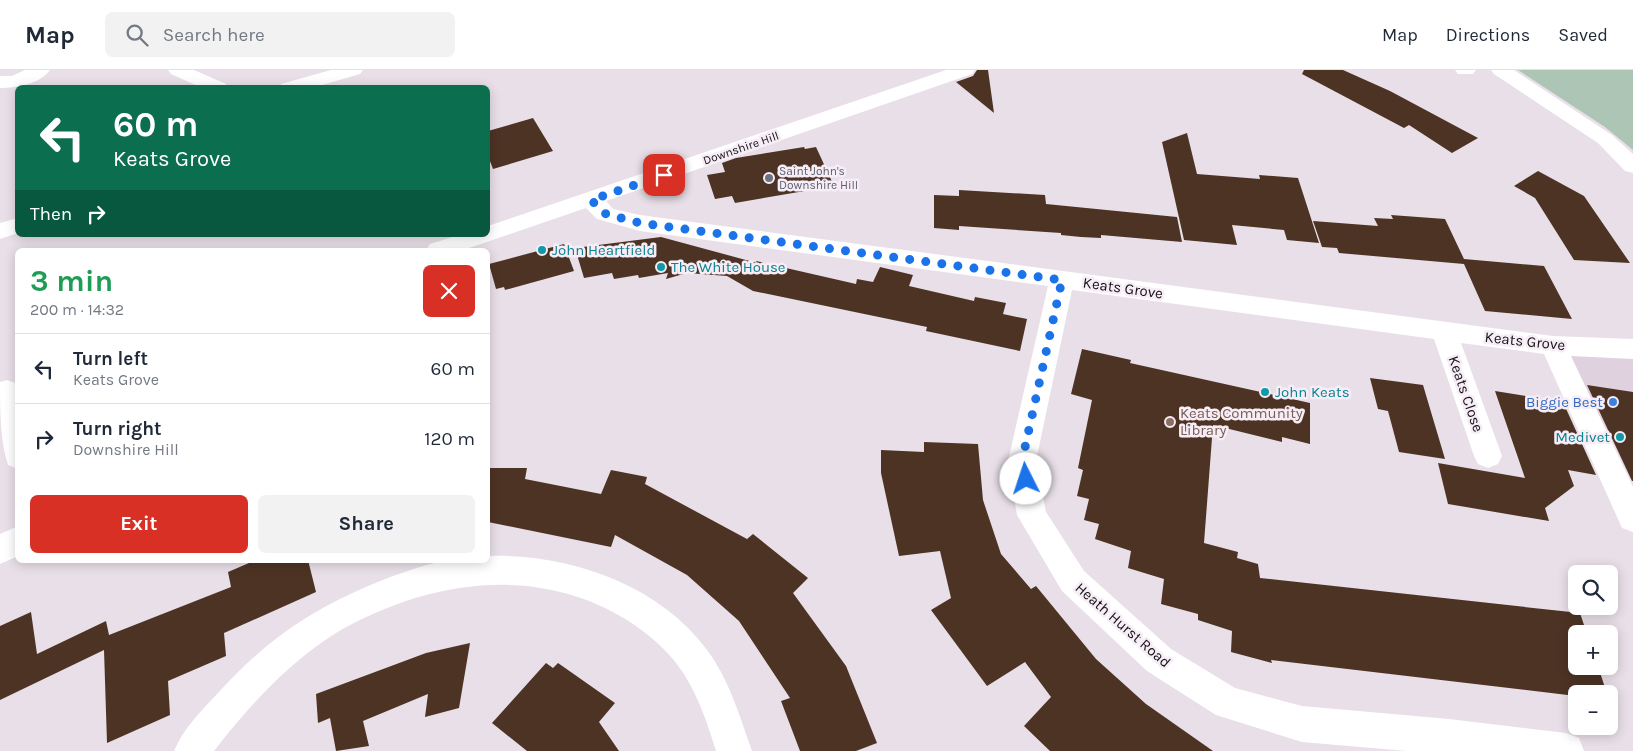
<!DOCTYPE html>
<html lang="en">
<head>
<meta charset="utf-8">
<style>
  :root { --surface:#fff; --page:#f2f2f3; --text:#1f2937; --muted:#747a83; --line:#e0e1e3; --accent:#d93025 }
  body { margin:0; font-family:Karla,sans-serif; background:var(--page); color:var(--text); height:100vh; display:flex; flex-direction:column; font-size:19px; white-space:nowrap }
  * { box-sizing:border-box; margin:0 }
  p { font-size:16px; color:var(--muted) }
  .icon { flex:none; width:28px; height:28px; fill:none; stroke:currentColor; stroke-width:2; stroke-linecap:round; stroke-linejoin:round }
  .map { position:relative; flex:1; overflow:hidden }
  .side { position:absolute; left:15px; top:178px; width:475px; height:315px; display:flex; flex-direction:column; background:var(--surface); border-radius:8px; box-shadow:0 2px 12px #0003 }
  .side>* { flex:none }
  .hud { position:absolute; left:15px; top:15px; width:475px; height:152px; border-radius:8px; box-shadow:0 2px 12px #0003; background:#0b6e4f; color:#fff; overflow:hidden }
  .buttons { position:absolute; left:1568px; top:495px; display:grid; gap:10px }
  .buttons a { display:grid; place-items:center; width:50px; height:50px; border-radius:8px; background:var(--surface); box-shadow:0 2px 12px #0003; font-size:25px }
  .pin { position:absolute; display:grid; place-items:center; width:42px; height:42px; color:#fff; margin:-21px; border-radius:10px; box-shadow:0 2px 8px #0006 }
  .me { position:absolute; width:55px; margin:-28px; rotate:356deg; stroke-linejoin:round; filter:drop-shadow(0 0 4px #0008) }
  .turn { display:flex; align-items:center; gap:18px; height:105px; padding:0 15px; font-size:22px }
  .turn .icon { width:65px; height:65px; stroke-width:2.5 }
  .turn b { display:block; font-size:35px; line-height:42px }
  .then { display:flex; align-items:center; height:48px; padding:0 15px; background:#0003; gap:10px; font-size:19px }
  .round { display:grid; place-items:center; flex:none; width:52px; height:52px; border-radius:8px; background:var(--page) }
  .summary { display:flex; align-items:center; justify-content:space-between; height:85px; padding:0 15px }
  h1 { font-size:30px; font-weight:700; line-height:38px; color:#1e9e55 }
  .button { display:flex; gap:10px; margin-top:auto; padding:10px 15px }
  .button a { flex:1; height:58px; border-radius:8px; background:var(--accent); color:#fff; font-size:20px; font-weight:700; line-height:58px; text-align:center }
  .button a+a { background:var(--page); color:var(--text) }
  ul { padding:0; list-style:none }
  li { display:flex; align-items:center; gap:15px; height:70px; padding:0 15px; border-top:1px solid var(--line) }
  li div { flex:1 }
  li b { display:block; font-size:19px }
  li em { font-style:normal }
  header { display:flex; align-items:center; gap:30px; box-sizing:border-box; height:70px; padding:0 25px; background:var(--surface); border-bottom:1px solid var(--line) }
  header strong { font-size:24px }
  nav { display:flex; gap:28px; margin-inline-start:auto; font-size:18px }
  .search { width:350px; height:45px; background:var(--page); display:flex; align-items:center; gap:12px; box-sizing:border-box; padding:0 18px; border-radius:8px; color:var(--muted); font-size:19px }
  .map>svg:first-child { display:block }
</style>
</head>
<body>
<header>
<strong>Map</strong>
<div class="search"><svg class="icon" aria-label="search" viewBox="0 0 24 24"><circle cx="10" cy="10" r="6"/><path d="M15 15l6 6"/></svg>Search here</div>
<nav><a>Map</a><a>Directions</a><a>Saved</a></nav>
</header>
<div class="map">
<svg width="1633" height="681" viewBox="0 0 1633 681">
  <rect width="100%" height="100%" fill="#e9dfe8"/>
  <!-- built -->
  <path fill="#e0d1df" d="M1558 270 1633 279V409V408Z"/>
  <!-- green -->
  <path fill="#adc5b4" d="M1518 0H1633V80L1605 57Z"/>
  <!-- building -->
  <path fill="#4d3324" d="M977 0H988L994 43 956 12 973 6Z
    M1304 0H1343L1390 21 1478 68 1452 83 1409 55 1404 58 1302 4Z
    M533 48 553 81 493 99 488 86V61Z
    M1187 63 1197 104 1260 109 1259 105 1298 108 1319 173 1287 170 1284 160 1232 155 1237 175 1184 170 1162 72Z
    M804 77 805 79 816 77 834 116 735 133 732 126 715 129 707 105 725 102 722 93 736 88Z
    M1538 101 1584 126 1630 193 1574 190 1535 128 1514 116Z
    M959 120 1045 125 1046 134 1177 147 1182 172 1101 165V168L1081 167 1061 165V163L959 156V160L934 158V125L959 126Z
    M1391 145 1445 149 1464 189 1544 196 1572 249 1485 241 1464 194 1339 183 1337 178 1322 177 1313 151 1378 156 1374 148 1393 149Z
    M661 167 757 193 756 191 856 214 857 209 873 212 880 197 913 205 909 216 974 231 975 227 1006 233 1003 244 1027 249 1020 281 926 261 927 257 753 221 727 206 687 203 666 209 668 203 639 208 638 205 614 209 612 203 584 208 575 178Z
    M564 174 574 201 505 220 504 217 496 219 489 194Z
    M1082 279 1131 290 1130 293 1310 333V374L1282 367V372L1213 355 1204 473 1238 482 1237 488 1258 494 1260 508 1580 543 1587 564H1576V596H1598L1607 624H1576V626L1271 590 1272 593 1231 582 1232 561 1198 550V544L1161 534 1164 509 1128 498 1131 481 1095 469 1099 454 1084 450 1089 429 1077 426 1083 400 1078 398 1092 330 1071 324Z
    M1370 308 1423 315 1445 389 1399 382 1388 341 1378 339Z
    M1587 315 1633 322V411H1632Z
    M1495 321 1563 332 1596 405 1568 400 1574 416 1545 438 1549 451 1448 434 1438 393 1525 408Z
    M924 372 978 374 983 430 1001 484 1031 519 1036 516 1096 589 1146 634 1213 681H1050L1024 656 1051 627 1025 592 987 616 931 540 951 528 940 481 899 486 881 403V380L924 382Z
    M488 398H527L525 409 601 424 611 400 647 407 645 414 747 469 753 464 808 508 793 523 846 596 877 673 856 681H800L781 631 790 628 739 551 687 505 615 465 611 477 488 452Z
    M256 490H308L316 522 224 563 226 586 168 611 170 645 107 673 104 580 0 630V556L31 542 37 584 106 551 109 565 231 517 228 502Z
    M470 573 459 638 425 647 428 624 363 651 369 676 336 681 330 648 318 653 316 624 426 583Z
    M546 593 553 598 558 593 615 633 599 652 619 681H527L492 653Z"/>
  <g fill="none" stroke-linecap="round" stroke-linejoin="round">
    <!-- minor -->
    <path fill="#fff" fill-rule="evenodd" d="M25 0H50C40 14 16 18 0 18V6H12Z
      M168 0H194L226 14 228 18H202L171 4Z
      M331 0H363L360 4 312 18H279L281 14Z
      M946 0H975L972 4 606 131 613 139 640 145 1553 266 1633 269V289L1571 286 1633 417V462L1622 458 1544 284 1461 273 1502 386 1498 394 1488 398 1478 394 1474 386 1434 269 1072 220 1036 391 1046 442 1084 501 1171 579 1235 618 1302 636 1449 649 1566 663 1579 668 1584 681H1407L1302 672 1216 645 1147 601 1062 521 1017 445 1008 391 1048 216 640 161 597 149 586 138 463 180H426L430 174 459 165H488V156Z
      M1455 0H1476L1473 4H1458Z
      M1491 0H1514L1612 65 1633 84V103L1625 101 1598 73 1494 4Z
      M18 148V163L0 169V153Z
      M7 310 18 314V399L8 395C0 371 0 339 0 312Z
      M18 456V486L0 494V464Z
      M488 486C567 483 659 514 707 580 729 609 740 647 752 681H716C708 655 699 628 684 604 670 582 649 564 627 550 536 493 425 511 336 563 289 592 248 637 214 681H174C183 659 201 641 217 624 269 567 316 536 388 508 407 501 429 493 450 490 462 489 475 490 488 490Z"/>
  </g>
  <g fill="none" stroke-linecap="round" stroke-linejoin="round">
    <!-- route -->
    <path stroke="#1a73e8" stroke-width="9" stroke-dasharray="0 16.2" d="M664 105 591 130 606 144 640 153 1062 210 1022 391 1026 409"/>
  </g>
  <!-- markers -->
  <circle fill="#6b7280" stroke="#f6edf6" stroke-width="2" cx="769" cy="108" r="5"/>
  <g fill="#0f9aa8" stroke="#f6edf6" stroke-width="2">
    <circle cx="542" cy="180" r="5"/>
    <circle cx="661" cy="197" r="5"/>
    <circle cx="1265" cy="322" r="5"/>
    <circle cx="1620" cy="367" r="5"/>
  </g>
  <circle fill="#3f7fe0" stroke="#f6edf6" stroke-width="2" cx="1613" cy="332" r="5"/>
  <circle fill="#8d6e63" stroke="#f6edf6" stroke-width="2" cx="1170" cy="352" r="5"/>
  <g text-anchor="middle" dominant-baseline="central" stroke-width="5" stroke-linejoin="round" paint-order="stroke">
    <!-- far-street labels -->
    <g font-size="12" fill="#151215" stroke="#f6edf6">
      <text transform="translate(741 78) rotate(-19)">Downshire Hill</text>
    </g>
    <!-- far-worship labels -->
    <g font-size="12" fill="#5b616d" stroke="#f6edf6" text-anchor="start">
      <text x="779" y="101">Saint John's<tspan x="779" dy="14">Downshire Hill</tspan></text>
    </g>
    <!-- culture labels -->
    <g font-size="15" fill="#0d838f" stroke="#f6edf6" text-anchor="start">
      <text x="552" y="180">John Heartfield</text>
      <text x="671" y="197">The White House</text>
      <text x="1275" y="322">John Keats</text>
      <text x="1610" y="367" text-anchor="end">Medivet</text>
    </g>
    <!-- street labels -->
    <g font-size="15" fill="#151215" stroke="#f6edf6">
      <text transform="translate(1123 218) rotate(8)">Keats Grove</text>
      <text transform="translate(1525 271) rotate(6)">Keats Grove</text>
      <text transform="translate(1466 324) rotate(71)">Keats Close</text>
      <text transform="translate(1123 555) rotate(41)">Heath Hurst Road</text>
    </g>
    <!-- shop labels -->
    <g font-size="15" fill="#366cbe" stroke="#f6edf6" text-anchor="end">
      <text x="1603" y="332">Biggie Best</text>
    </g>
    <!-- education labels -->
    <g font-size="15" fill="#785e54" stroke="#f6edf6" text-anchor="start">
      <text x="1180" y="343">Keats Community<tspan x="1180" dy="17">Library</tspan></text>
    </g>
  </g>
</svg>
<div class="buttons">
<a><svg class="icon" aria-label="search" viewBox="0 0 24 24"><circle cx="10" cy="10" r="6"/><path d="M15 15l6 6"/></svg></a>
<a>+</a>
<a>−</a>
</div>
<div class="pin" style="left:664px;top:105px;background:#d93025"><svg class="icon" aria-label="arrive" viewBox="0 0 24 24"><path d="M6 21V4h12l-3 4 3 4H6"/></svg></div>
<svg class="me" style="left:1026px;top:409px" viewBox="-20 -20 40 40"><circle r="19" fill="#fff"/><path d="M0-13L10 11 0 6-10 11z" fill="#1a73e8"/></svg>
<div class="hud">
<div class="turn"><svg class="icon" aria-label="left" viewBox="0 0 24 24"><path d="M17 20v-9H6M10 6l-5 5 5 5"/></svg><div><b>60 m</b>Keats Grove</div></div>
<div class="then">Then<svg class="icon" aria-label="right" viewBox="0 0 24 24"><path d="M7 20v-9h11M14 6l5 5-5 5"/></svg></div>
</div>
<section class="side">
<div class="summary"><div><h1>3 min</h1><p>200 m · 14:32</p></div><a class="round" style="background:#d93025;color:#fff"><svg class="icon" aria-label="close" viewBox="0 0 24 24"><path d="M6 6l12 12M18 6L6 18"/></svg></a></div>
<ul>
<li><svg class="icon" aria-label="left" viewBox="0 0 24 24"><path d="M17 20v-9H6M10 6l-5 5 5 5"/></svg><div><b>Turn left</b><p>Keats Grove</p></div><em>60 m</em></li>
<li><svg class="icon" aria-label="right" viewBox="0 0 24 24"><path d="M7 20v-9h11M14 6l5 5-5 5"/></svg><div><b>Turn right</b><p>Downshire Hill</p></div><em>120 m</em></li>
</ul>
<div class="button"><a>Exit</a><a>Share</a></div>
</section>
</div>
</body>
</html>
